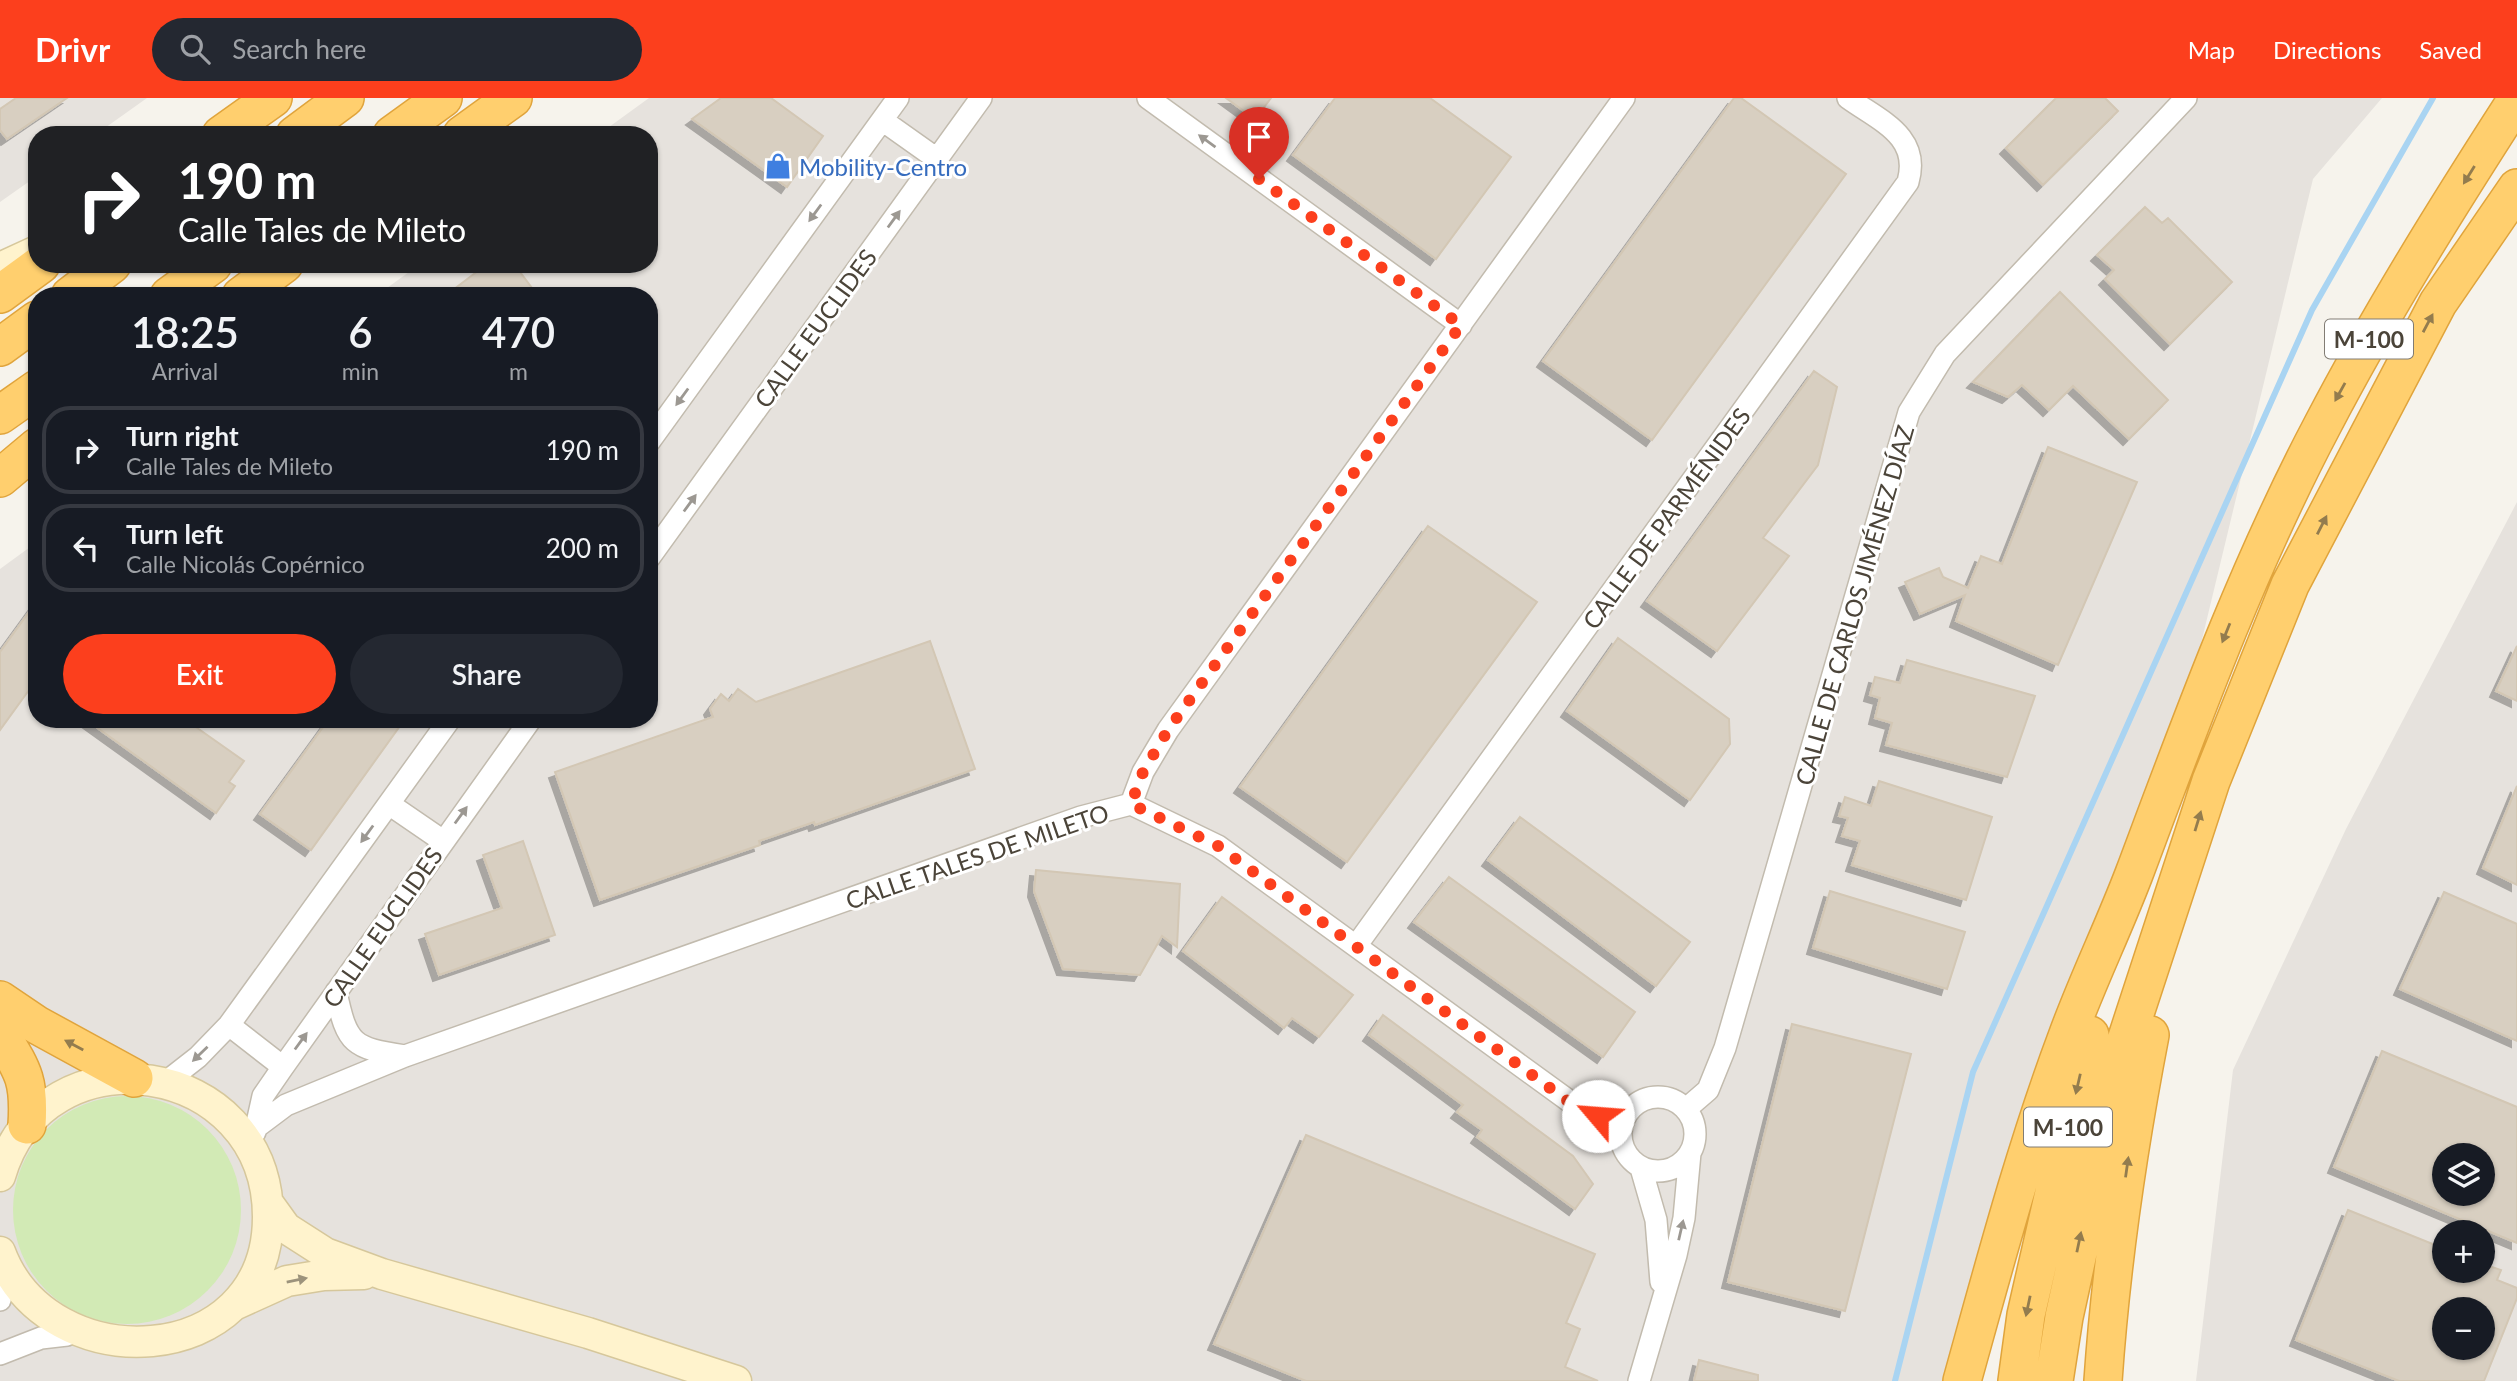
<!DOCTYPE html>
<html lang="en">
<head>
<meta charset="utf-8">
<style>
  :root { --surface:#171b24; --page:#242831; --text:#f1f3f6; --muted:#9ea1a6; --line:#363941; --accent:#fc3f1d }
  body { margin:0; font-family:Lato,sans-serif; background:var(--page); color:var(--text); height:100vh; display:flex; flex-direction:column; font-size:26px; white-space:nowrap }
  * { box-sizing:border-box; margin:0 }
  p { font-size:23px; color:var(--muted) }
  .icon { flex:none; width:38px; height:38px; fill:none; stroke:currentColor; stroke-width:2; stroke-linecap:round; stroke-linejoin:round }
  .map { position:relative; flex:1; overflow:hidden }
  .drawer { position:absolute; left:28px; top:189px; width:630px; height:441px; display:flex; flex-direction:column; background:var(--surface); border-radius:28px; box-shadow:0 2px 5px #0004 }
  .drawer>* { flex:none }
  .top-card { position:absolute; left:28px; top:28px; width:630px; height:147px; border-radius:28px; box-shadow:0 2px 5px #0004; background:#202124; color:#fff; overflow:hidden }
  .controls { position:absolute; left:2432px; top:1045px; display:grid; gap:14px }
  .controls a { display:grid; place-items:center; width:63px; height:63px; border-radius:50%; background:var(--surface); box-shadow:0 2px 5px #0004; font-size:35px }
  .pin { position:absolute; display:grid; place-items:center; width:60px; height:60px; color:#fff; margin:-72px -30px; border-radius:50% 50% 50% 0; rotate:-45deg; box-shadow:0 0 7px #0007 }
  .pin .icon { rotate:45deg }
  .me { position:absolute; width:77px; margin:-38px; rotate:297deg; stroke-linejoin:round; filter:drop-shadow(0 0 5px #0008) }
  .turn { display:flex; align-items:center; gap:24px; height:147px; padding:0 35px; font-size:32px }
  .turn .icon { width:91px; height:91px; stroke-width:2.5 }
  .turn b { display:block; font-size:49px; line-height:60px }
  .eta { display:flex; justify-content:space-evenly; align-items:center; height:119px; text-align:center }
  .eta b { font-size:42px; font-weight:600; line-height:49px }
  .cta { display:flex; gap:14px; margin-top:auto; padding:14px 35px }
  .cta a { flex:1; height:80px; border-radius:42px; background:var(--accent); color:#fff; font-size:28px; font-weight:600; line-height:80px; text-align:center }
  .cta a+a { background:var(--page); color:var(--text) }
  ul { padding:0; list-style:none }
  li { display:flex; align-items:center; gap:21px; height:88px; margin:0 14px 10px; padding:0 21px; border:4px solid var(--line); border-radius:28px }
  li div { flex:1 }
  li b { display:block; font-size:26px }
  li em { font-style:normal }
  header { display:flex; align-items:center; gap:42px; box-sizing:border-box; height:98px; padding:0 35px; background:var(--accent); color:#fff }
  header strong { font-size:33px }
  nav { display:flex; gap:38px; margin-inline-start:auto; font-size:24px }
  .search { width:490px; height:63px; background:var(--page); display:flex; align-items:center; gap:18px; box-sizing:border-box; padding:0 24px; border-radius:38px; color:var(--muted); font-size:26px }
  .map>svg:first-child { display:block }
</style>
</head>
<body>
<header>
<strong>Drivr</strong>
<div class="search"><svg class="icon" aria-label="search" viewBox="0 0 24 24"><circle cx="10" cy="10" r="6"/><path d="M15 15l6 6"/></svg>Search here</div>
<nav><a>Map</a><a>Directions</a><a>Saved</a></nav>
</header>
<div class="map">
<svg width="2517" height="1283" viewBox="0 0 2517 1283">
  <defs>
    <filter id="shadow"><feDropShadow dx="-6" dy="6" stdDeviation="0" flood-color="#0004"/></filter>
  </defs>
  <rect width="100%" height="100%" fill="#f6f3ec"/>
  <!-- industrial -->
  <path fill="#e6e2dd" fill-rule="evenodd" d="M0 0H147L95 37H37V78L0 104Z
    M649 0H2382L2313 81 2171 670 1962 1283H0V471L37 444V621H649V198H376L420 166H649V37H598Z
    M2517 404V1283H2196L2233 972 2346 731ZM2445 1057H2483V1096H2445ZM2445 1134H2483V1172H2445ZM2445 1211H2483V1250H2445Z"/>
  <!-- green -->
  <path fill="#d2eab5" d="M13 1112a114 114 0 1 1 228 0a114 114 0 1 1-228 0Z"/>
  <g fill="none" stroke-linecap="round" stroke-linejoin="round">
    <!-- stream -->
    <path stroke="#a9d4f2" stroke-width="6" d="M1895 1283 1973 974 2312 212 2433 0"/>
  </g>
  <!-- building -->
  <path fill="#d8cfc1" stroke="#d3c7b4" stroke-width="2" fill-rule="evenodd" filter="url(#shadow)" d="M16 0H67L7 41 0 32V11Z
    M721 0H771L823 38 787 89 692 21Z
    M1226 0H1271L1255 21Z
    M1335 0H1430L1511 59 1436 161 1293 57Z
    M1734 0H1741L1846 76 1652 342 1543 263Z
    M2056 0H2105L2118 13 2043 87 2006 50Z
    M2145 109 2162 125 2168 120 2232 184 2170 246 2105 181 2114 172 2097 157Z
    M487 166H514L538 198H445Z
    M2060 194 2168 302 2129 341 2073 288 2049 312 2022 287 2008 299 1973 284Z
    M1814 273 1837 289 1818 367 1763 440 1789 458 1717 553 1647 503Z
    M2048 349 2137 384 2058 567 1956 523 1965 497 1920 516 1905 484 1939 470 1943 479 1968 490 1981 458 2002 466Z
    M1428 428 1537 504 1347 764 1240 689Z
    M37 503V581L0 632V554Z
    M1618 540 1729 621 1730 646 1690 702 1567 613Z
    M930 543 975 671 815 727 814 724 759 743 760 747 600 802 555 674 713 619 710 611 721 596 729 603 738 591 756 604Z
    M2517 548V603L2496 593Z
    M1907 562 2035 598 2007 679 1886 647 1892 625 1875 620 1880 600 1870 597 1875 579 1900 585Z
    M85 621H197L193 627 244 663 229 684 235 688 216 715Z
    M329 621H405L311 752 260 716Z
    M1879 683 1992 719 1966 802 1852 767 1860 743 1842 738 1848 720 1839 718 1845 699 1871 708Z
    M2517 688V787L2483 770Z
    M1520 719 1690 844 1656 888 1488 762Z
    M523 743 555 837 439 877 425 836 502 810 483 757Z
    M1036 772 1180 786 1177 849 1162 838 1140 877 1063 871 1034 793Z
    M1449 779 1635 914 1603 959 1414 824Z
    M1830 793 1965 834 1947 891 1813 850Z
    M2444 794 2517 826V943L2400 891Z
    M1222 799 1353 897 1319 939 1292 920 1284 930 1183 853Z
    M1383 917 1573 1058 1593 1086 1575 1111 1477 1039 1482 1032 1457 1014 1463 1007 1369 937Z
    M1792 926 1911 956 1845 1213 1728 1184Z
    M2382 953 2517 1009V1145L2334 1069ZM2445 1057H2483V1096H2445Z
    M1306 1037 1595 1156 1566 1225 1580 1231 1565 1269 1598 1283H1306L1214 1246Z
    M2348 1112 2445 1151V1172H2483V1166L2501 1172 2497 1182 2517 1190V1200L2484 1283H2399L2296 1242ZM2445 1211H2483V1250H2445Z
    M1699 1262 1758 1277V1283H1694Z"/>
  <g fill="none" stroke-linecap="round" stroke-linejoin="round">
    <!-- street casing -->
    <g stroke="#c2bbae" stroke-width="24">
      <path id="street" d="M1148 0 1461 227
        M882 22 937 61
        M649 344 898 0
        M649 460 981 0
        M389 706 443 743
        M1131 706 1218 748 1576 1008 1621 1028
        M1356 848 1908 84C1921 38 1880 23 1848 0
        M336 894C347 947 353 950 405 958
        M229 927 283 969
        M166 984 198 959 229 927 450 621
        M1621 1036a37 37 0 1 1 74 0a37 37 0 1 1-74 0Z
        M1686 1011 1708 992 1725 950 1909 314 1945 256 2186 0
        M258 1028 286 1007 405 958 1081 719 1131 706 1143 674 1168 632 1624 0
        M255 1034 263 998 283 969 531 621
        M1641 1070 1656 1122 1661 1184
        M0 1202 6 1171
        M0 1256 41 1240 67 1237
        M1639 1283 1676 1157 1684 1120 1690 1055"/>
    </g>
    <!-- secondary casing -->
    <g stroke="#d6c79b" stroke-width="33">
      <path id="secondary" d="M0 170 37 153
        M0 1078C44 927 268 961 268 1119 268 1274 48 1283 0 1154
        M268 1105 286 1130 325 1155 382 1176 588 1235 736 1283
        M234 1207 287 1183 324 1177 364 1176"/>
    </g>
    <!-- highway casing -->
    <g stroke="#e0a43c" stroke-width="40">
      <path id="highway" d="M221 37 273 0
        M295 37 345 0
        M392 37 443 0
        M462 37 513 0
        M0 196 41 166
        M70 198 112 166
        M169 198 213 166
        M241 198 284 166
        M0 249 37 222
        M0 317 37 291
        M0 380 37 349
        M0 902 37 927 134 980
        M0 935C23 973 30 982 27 1027
        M1962 1283C1994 1168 2025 1051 2067 939 2087 884 2113 831 2134 776 2191 624 2246 472 2322 328 2381 215 2448 108 2517 1
        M2017 1283 2026 1217 2090 937
        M2054 1283 2064 1219 2121 958 2211 683 2290 487 2438 205 2517 90
        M2103 1283C2111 1167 2128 1051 2150 937"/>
    </g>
    <!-- street -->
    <use href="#street" stroke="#fff" stroke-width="21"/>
    <!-- secondary -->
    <use href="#secondary" stroke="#fff3cd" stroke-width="30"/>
    <!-- highway -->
    <use href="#highway" stroke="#ffcf6e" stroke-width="37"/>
  </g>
  <!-- one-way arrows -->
  <defs><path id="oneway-solid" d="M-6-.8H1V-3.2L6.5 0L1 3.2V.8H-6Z" transform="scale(1.75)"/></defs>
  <g fill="#9c9892">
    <use href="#oneway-solid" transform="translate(1207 43) rotate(-144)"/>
    <use href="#oneway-solid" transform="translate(815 115) rotate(126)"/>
    <use href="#oneway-solid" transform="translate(894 121) rotate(-54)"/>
    <use href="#oneway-solid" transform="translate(682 299) rotate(126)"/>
    <use href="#oneway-solid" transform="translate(690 405) rotate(-54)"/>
    <use href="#oneway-solid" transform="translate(461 717) rotate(-54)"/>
    <use href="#oneway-solid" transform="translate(367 736) rotate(126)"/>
    <use href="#oneway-solid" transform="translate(301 943) rotate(-54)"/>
    <use href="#oneway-solid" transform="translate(200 956) rotate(136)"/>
    <use href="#oneway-solid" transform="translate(1681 1132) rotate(-77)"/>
  </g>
  <g fill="#937c4e">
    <use href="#oneway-solid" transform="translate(2469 77) rotate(122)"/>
    <use href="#oneway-solid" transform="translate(2428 225) rotate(-62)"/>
    <use href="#oneway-solid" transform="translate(2340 294) rotate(119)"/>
    <use href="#oneway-solid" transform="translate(2322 427) rotate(-63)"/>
    <use href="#oneway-solid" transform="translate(2226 535) rotate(112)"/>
    <use href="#oneway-solid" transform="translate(2198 723) rotate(-73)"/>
    <use href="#oneway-solid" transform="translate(74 947) rotate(-152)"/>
    <use href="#oneway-solid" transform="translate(2078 986) rotate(103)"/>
    <use href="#oneway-solid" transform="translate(2127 1069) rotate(-82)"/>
    <use href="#oneway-solid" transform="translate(2079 1144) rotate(-78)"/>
    <use href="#oneway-solid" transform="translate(2028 1208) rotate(102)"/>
  </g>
  <use fill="#9c937c" href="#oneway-solid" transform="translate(297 1182) rotate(-11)"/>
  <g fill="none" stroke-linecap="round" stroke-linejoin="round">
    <!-- route -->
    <path stroke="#fc3f1d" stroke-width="12" stroke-dasharray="0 21.6" d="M1259 81 1461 227 1168 632 1143 674 1131 706 1218 748 1576 1009 1598 1018"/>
  </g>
  <!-- icons -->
  <defs>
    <g id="shop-bare" transform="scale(2.1)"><path d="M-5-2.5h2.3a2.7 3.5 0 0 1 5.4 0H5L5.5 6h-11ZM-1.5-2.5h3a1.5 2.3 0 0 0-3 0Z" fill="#3f7fe0" stroke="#fff" stroke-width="2.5" paint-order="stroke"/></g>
  </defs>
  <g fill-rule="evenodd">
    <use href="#shop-bare" x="778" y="68"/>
  </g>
  <g text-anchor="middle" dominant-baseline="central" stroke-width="6" stroke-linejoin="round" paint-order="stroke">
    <!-- shield labels -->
    <g fill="#fff" stroke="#817c74" stroke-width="2">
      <rect x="2325" y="221.5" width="88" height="39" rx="5"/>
      <rect x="2024" y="1009.5" width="88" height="39" rx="5"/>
    </g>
    <g font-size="23" font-weight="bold" fill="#4b4439">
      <text x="2369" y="241">M-100</text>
      <text x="2068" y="1029">M-100</text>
    </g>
    <!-- shop labels -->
    <g font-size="24" fill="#366cbe" stroke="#fff" text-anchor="start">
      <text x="799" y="68">Mobility-Centro</text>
    </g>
    <!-- street labels -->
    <g font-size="24" fill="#4b4439" stroke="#fff">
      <text transform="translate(815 230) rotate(-54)">CALLE EUCLIDES</text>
      <text transform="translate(1666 420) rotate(-54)">CALLE DE PARMÉNIDES</text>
      <text transform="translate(1854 507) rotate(-74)">CALLE DE CARLOS JIMÉNEZ DÍAZ</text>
      <text transform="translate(977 758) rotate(-19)">CALLE TALES DE MILETO</text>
      <text transform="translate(382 829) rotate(-55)">CALLE EUCLIDES</text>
    </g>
  </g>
</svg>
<div class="controls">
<a><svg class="icon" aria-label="layers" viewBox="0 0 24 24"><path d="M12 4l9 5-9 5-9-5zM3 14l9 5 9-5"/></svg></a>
<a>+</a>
<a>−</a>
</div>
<div class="pin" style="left:1259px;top:81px;background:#d93025"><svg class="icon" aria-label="arrive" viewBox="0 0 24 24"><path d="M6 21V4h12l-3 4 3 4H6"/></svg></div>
<svg class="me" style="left:1598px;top:1018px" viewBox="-20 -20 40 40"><circle r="19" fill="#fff"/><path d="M0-13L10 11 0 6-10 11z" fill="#fc3f1d"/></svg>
<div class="top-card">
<div class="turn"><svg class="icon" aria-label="right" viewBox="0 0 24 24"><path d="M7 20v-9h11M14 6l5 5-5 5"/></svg><div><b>190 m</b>Calle Tales de Mileto</div></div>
</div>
<section class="drawer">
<div class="eta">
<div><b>18:25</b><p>Arrival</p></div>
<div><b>6</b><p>min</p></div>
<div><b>470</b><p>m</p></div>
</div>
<ul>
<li><svg class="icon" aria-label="right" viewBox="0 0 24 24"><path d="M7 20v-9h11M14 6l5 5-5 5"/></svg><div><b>Turn right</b><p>Calle Tales de Mileto</p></div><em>190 m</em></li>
<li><svg class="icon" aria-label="left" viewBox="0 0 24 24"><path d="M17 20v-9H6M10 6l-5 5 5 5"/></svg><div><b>Turn left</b><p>Calle Nicolás Copérnico</p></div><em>200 m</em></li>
</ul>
<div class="cta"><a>Exit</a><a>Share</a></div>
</section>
</div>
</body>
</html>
